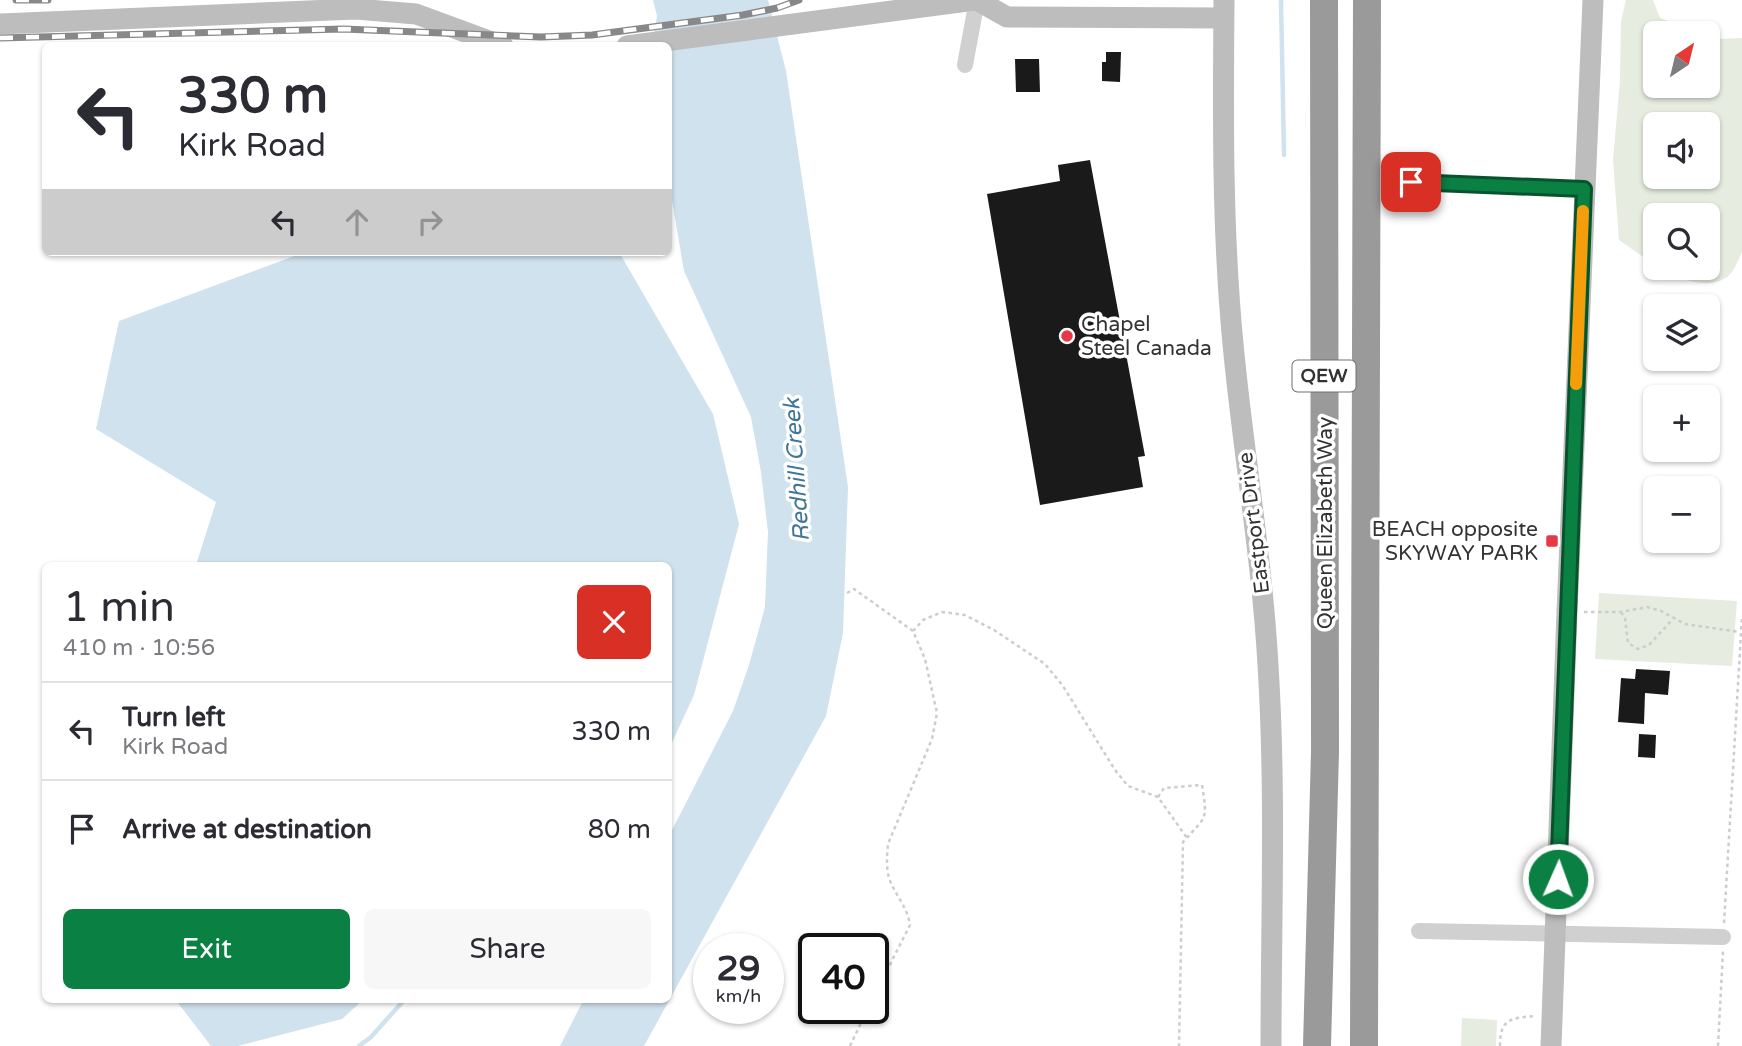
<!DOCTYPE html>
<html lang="en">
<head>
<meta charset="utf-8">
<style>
  :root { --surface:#fff; --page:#f7f7f7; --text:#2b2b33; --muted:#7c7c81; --line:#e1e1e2; --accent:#0b8043 }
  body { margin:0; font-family:"Varela Round",sans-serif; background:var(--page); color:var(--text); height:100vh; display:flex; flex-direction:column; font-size:26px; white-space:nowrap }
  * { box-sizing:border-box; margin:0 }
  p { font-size:23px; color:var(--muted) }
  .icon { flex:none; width:38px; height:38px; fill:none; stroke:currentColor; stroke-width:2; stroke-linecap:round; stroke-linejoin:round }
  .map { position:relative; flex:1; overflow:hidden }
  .panel { position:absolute; left:42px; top:562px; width:630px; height:441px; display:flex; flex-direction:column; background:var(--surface); border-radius:10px; box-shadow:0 2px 5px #0004 }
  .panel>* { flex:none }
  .hud { position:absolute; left:42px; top:42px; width:630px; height:214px; border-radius:10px; box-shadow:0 2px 5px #0004; background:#fff; color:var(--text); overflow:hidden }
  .needle { width:46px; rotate:35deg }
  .buttons { position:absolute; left:1643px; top:21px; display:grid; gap:14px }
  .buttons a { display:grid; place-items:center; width:77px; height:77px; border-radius:10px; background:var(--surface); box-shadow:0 2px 5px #0004; font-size:35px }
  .speed { position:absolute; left:693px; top:933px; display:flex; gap:14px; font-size:35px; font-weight:700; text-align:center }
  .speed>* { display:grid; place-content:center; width:91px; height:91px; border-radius:50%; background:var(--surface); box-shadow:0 2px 5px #0004; line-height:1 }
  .speed small { font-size:18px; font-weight:400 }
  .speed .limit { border:4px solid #111; border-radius:10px; background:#fff; color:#111 }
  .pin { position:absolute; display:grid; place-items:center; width:60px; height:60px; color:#fff; margin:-30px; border-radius:14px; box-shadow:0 4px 10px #0006 }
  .me { position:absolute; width:77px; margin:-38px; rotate:2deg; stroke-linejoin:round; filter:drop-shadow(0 0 5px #0008) }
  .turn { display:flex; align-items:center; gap:24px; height:147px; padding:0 21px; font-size:32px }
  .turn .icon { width:91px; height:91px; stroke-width:2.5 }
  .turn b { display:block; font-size:49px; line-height:60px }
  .lanes { display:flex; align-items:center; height:66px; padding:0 21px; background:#0003; justify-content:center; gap:35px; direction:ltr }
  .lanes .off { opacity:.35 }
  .round { display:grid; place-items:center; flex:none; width:74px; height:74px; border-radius:10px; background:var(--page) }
  .overview { display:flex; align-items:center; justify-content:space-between; height:119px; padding:0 21px }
  h1 { font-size:42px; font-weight:600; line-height:52px }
  .cta { display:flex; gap:14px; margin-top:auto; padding:14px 21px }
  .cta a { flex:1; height:80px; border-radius:10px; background:var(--accent); color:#fff; font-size:28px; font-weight:600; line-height:80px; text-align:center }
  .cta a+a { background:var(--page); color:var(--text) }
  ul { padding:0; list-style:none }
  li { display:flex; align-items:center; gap:21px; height:98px; padding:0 21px; border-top:2px solid var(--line) }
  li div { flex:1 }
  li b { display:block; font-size:26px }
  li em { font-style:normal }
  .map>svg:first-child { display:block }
</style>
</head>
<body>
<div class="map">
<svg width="1742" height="1046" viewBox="0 0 1742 1046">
  <rect width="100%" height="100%" fill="#fff"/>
  <!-- green -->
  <path fill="#e6ecdf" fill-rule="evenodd" d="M1626 0H1653L1660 18 1699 33H1656V86H1708V37L1714 39 1742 38V252C1739 258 1736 267 1732 272 1716 293 1678 280 1660 268H1708V215H1656L1655 265 1619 240 1613 160 1620 81 1621 21ZM1656 124H1708V177H1656Z
    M1599 593 1737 601 1732 666 1595 659Z
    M1462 1018 1497 1020 1496 1046H1461Z"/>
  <!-- water -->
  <path fill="#cfe2ee" d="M653 0H768L786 71 848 487 843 633 826 716 644 1046H560L584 999H668L669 836 733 711 749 665 765 607 768 532 761 472 751 417 684 271 669 183 668 46 652 45 657 16Z
    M323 252H619L713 414 739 524 694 695 669 749 668 565H196L216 502 96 429 119 321 297 255Z
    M175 999H364L342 1019 238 1046H211Z"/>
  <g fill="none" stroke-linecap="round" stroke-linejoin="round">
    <!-- stream -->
    <path stroke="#cfe2ee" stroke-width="4.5" d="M1281 0 1284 155
      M359 1046 371 1037 405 999"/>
  </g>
  <!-- building -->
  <path fill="#1a1a1a" d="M1106 52H1121L1120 82 1102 81V62H1106Z
    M1015 59H1039L1040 92H1016Z
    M1090 160 1145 456 1138 457 1143 487 1040 505 987 194 1060 181 1058 165Z
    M1636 669 1670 671 1668 695 1645 693 1644 724 1618 722 1621 678 1635 679Z
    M1639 734 1656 735 1655 758 1638 757Z"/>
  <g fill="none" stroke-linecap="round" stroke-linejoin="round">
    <!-- path -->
    <path stroke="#cdcdcd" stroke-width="2.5" stroke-dasharray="3.5 3.5" stroke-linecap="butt" d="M847 593 854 589 913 631 925 659 937 713 932 739 888 844C887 855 886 867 889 878 895 895 907 906 910 925L873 998
      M1584 612H1621L1647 607 1661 611 1685 624 1740 632
      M1621 612 1625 618 1628 643 1638 649 1649 645 1672 620
      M913 631 923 620 942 612 965 615 994 630 1045 664 1063 686 1115 770 1128 786 1158 797 1187 838
      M1158 797 1164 788 1202 785C1208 822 1206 816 1183 842L1179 1046
      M1724 923 1742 616
      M850 1046 868 1008
      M1500 1046C1500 1018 1511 1018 1536 1016
      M1718 1046 1723 951"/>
    <!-- street -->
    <path stroke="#d0d0d0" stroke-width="16" d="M965 65 977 0
      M1411 182 1584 189
      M1419 931 1723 937"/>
    <!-- secondary -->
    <path stroke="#bdbdbd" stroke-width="21" d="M977 0 1007 17 1224 18
      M1224 0C1223 114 1222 230 1233 344 1243 451 1262 557 1268 665 1276 792 1271 919 1271 1046
      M0 24 356 9 416 14 503 46
      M627 46 975 0
      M1551 1046 1567 612 1593 0"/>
    <!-- highway -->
    <path stroke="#9a9a9a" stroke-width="28" d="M1317 1046 1325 752 1324 0
      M1364 1046 1367 0"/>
    <!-- rail casing -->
    <g stroke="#888" stroke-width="7">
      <path id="rail" d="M16 0H48
        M0 38 343 29 541 37 592 35 743 15 777 8 799 0"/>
    </g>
    <!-- rail -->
    <use href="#rail" stroke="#fff" stroke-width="4.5" stroke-dasharray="13" stroke-linecap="butt"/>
  </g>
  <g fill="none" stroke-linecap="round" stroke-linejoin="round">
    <!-- route casing -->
    <g stroke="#07532c" stroke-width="18">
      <path id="route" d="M1411 182 1584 189 1558 879"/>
    </g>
    <!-- route -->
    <use href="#route" stroke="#0b8043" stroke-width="12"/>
    <!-- slow -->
    <path stroke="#f59e0b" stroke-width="12" d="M1576 384 1583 211"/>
  </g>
  <!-- markers -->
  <g fill="#e63946" stroke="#fff" stroke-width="2.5">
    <circle cx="1067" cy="336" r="7"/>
    <rect x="1545" y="534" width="14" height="14" rx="3.5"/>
  </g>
  <g text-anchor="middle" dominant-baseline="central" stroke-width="7" stroke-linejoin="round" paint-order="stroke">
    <!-- shield labels -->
    <rect fill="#fff" stroke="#707070" stroke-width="2" x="1292.5" y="360.5" width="63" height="31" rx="5"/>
    <g font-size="19" font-weight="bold" fill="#333">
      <text x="1324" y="376">QEW</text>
    </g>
    <!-- poi labels -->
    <g font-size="21" fill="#333" stroke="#fff" text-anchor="start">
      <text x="1081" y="324">Chapel<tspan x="1081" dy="24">Steel Canada</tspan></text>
      <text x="1538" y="529" text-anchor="end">BEACH opposite<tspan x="1538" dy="24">SKYWAY PARK</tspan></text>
    </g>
    <!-- street labels -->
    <g font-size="21" fill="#333" stroke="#fff">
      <text transform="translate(1254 523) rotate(-97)">Eastport Drive</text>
      <text transform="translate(1325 523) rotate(-90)">Queen Elizabeth Way</text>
    </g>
    <!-- water labels -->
    <g font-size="23" font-style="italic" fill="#3f7597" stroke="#fff">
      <text transform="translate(797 470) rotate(-94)">Redhill Creek</text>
    </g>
  </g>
</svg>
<div class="buttons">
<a><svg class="needle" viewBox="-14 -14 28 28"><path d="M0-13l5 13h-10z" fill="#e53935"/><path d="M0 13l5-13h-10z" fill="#7c7c81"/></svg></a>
<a><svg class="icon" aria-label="sound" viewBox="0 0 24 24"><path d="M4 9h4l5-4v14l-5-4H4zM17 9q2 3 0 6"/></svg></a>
<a><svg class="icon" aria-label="search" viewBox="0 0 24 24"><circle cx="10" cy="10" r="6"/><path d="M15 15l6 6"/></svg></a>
<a><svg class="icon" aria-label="layers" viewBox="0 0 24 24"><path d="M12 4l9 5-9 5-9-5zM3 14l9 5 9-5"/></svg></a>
<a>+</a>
<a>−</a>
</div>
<div class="speed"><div>29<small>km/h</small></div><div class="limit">40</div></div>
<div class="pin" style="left:1411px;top:182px;background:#d93025"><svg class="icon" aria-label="arrive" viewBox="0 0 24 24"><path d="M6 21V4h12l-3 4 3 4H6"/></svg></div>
<svg class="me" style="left:1558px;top:879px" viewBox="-20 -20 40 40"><circle r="17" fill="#0b8043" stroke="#fff" stroke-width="3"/><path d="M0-11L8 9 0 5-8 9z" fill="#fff"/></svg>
<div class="hud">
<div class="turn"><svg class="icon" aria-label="left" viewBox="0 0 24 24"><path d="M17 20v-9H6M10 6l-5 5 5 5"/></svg><div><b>330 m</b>Kirk Road</div></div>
<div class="lanes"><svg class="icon" aria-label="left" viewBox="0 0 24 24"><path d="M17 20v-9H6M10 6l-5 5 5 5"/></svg><svg class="icon off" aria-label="ahead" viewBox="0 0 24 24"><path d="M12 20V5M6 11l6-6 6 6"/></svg><svg class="icon off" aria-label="right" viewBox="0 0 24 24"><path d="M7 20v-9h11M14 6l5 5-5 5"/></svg></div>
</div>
<section class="panel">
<div class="overview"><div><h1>1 min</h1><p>410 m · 10:56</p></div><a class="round" style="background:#d93025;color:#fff"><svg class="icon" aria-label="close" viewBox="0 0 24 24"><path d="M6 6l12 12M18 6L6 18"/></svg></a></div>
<ul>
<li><svg class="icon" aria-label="left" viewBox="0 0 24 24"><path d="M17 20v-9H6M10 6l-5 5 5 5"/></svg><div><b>Turn left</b><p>Kirk Road</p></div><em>330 m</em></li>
<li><svg class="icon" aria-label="arrive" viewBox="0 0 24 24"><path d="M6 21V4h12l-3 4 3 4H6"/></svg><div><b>Arrive at destination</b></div><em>80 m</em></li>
</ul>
<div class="cta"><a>Exit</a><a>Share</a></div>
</section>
</div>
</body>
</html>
